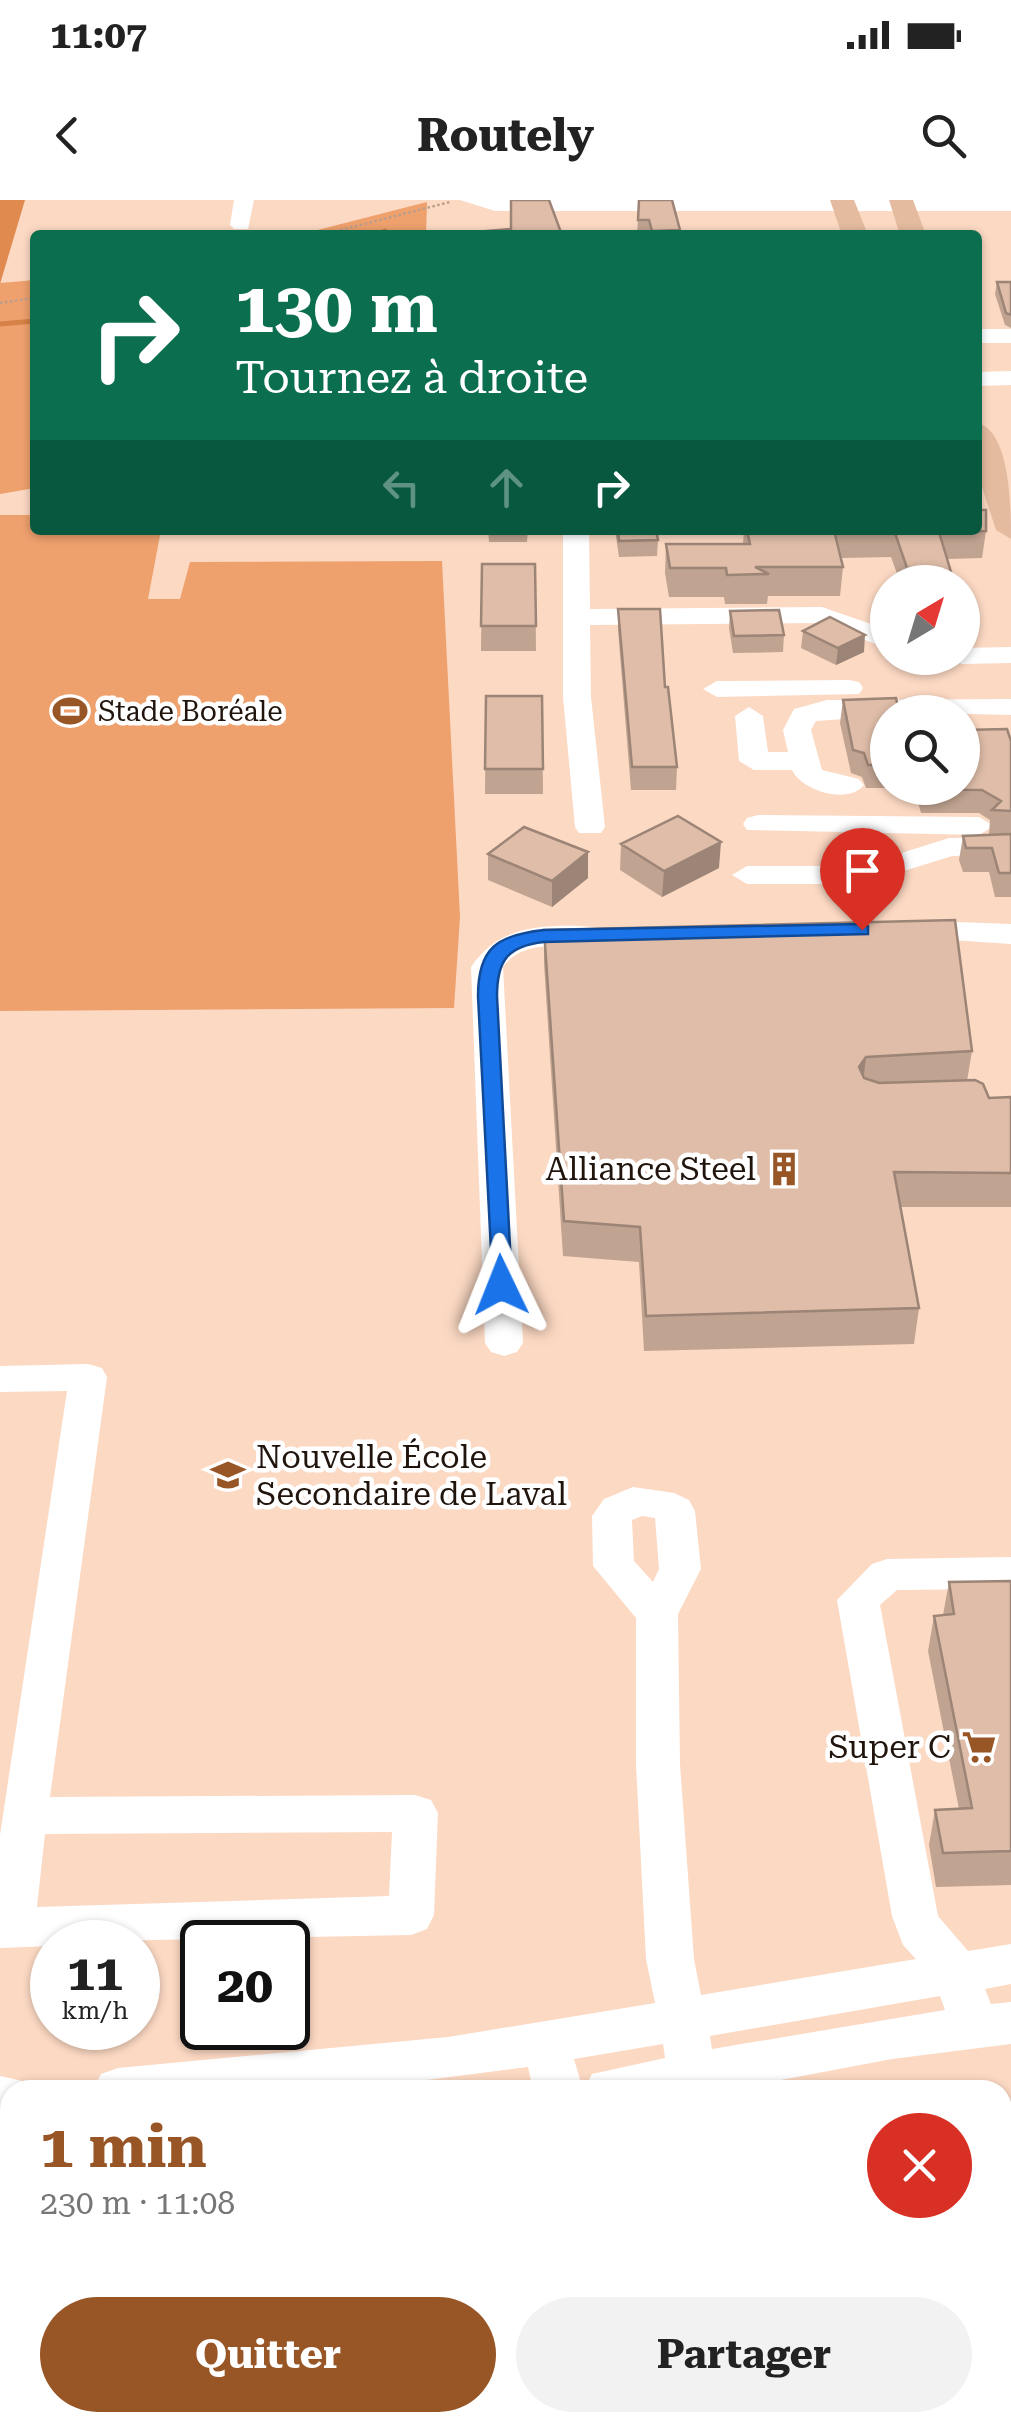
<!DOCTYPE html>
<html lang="fr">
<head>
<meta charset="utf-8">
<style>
  :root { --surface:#fff; --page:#f2f2f2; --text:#222; --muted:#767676; --accent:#985525 }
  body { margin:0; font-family:"Roboto Serif",serif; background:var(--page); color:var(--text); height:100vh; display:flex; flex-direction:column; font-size:38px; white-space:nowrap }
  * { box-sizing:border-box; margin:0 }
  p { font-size:32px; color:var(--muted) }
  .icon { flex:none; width:55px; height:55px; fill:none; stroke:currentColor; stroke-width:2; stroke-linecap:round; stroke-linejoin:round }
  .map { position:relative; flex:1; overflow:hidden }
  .panel { position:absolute; left:0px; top:1880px; width:1012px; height:352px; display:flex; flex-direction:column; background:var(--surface); border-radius:30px 30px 0 0; box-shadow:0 2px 8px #0004 }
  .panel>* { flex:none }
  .banner { position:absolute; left:30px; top:30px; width:952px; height:305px; border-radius:10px; box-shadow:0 2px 8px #0004; background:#0b6e4f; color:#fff; overflow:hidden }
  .needle { width:65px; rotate:38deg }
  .tools { position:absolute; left:870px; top:365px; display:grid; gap:20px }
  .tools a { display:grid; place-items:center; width:110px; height:110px; border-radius:50%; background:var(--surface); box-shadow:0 2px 8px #0004; font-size:50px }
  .speed { position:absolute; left:30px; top:1720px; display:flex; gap:20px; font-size:50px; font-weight:700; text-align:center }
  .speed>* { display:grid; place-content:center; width:130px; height:130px; border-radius:50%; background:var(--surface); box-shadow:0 2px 8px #0004; line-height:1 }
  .speed small { font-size:25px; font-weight:400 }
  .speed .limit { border:5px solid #111; border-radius:15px; background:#fff; color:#111 }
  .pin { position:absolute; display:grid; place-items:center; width:85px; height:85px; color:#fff; margin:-102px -42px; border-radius:50% 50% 50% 0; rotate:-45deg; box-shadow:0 0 10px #0007 }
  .pin .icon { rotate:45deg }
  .me { position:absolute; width:110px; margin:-55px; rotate:358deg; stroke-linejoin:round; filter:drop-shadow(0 0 8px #0008) }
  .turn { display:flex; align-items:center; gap:35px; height:210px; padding:0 40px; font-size:45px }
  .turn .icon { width:130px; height:130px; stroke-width:2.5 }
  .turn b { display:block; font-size:70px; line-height:85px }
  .lanes { display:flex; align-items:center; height:95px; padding:0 40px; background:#0003; justify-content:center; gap:50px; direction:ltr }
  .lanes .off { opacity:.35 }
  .round { display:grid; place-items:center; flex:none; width:105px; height:105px; border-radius:52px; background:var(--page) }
  .head { display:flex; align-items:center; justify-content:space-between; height:170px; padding:0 40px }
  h1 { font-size:60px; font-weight:700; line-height:75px; color:var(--accent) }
  .action { display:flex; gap:20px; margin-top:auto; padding:20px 40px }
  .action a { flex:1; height:115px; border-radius:60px; background:var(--accent); color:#fff; font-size:40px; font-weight:700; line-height:115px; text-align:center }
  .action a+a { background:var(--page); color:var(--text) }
  .status { display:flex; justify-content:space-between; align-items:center; height:70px; padding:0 50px; background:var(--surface); direction:ltr }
  .status svg { height:28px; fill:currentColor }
  header { display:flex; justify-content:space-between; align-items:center; height:130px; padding:0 40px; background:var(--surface); font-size:45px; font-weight:700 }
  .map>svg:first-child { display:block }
</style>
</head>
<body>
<div class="status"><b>11:07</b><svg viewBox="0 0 49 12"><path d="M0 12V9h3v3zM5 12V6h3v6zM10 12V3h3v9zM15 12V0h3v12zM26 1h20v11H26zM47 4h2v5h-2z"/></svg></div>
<header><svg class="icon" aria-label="back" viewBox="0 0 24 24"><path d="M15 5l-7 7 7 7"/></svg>Routely<svg class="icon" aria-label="search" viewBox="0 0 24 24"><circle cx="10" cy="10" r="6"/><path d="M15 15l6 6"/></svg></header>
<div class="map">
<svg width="1011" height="2231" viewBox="0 0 1011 2231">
  <rect width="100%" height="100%" fill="#fcd9c3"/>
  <!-- green -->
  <path fill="#eea06d" d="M427 2 426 35H298Z
    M35 80V288L0 294V83Z
    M0 315H35V330H161L148 399H180L190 362 442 361 460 717 454 808 0 811Z"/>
  <!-- forest -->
  <path fill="#e08a4f" d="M0 0H25L0 84Z"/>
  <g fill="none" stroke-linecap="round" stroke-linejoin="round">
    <!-- stream -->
    <path stroke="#d68146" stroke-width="5" d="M378 35 385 31
      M0 124 35 121"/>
    <!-- path -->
    <path stroke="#ba9e8c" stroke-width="2.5" stroke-dasharray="2.5 2.5" stroke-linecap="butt" d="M321 35 450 2
      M0 103 35 98"/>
    <!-- minor -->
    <path fill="#fff" fill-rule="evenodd" d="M234 0H254L248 29H234L230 25Z
      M460 0H1011V11H495Z
      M978 129H1011V143H978Z
      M1011 171V185L978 186V172Z
      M563 330H589L590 409 822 407 888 430V449L822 423 590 425 591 497 605 627 601 633H579L575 627 563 497Z
      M1011 447V463L962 464 949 458H962V448Z
      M849 480 859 482 863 488 859 494 717 497 703 489 717 481Z
      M1011 499V515L888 512V516L816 521 811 530 822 570 859 579 864 585C848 605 802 591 792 570H754L739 561 735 516 749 507 763 516 768 552H788L783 530 794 509 827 500Z
      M758 615 979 617 994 626 979 635 747 630 743 624 747 618Z
      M1011 637V655L952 656 862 684H747L732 675 747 666H860L949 638Z
      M904 720 1011 724V744L893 736 888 729Z
      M580 726 605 728 610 735C591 761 532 728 503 767L523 1143 517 1152 504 1156 491 1152 485 1143 471 767C498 728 535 725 580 726Z
      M88 1164 102 1168 107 1177 50 1597 415 1595 431 1600 438 1613 434 1715 427 1729 411 1735 52 1742V1746L0 1748V1635L67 1191 0 1192V1166ZM392 1632 389 1696 37 1707 45 1634Z
      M633 1287 674 1293 689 1300 695 1311 701 1369 678 1414 680 1564 694 1759 701 1795 916 1759 903 1745 892 1716 837 1400 872 1364 887 1359 1011 1357V1389L897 1390 880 1405 938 1716 968 1751 1011 1744V1784L985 1789 991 1804 1011 1802V1844L892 1859 727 1890H584L592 1874 665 1858 663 1844 574 1859 583 1890H533L528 1867 349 1890H93L101 1874 118 1868 448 1837 655 1803 646 1759 636 1564V1418L593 1366 592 1316 604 1299ZM642 1316 655 1318 659 1369 653 1382 634 1361 632 1320ZM940 1796 945 1810 712 1849 710 1836Z
      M0 1876 27 1882 31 1890H10V1920H0Z
      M10 1961V2007L0 2008V1962Z
      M556 2222H610V2231H556Z"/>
    <!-- major -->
    <path fill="#e4bb9f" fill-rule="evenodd" d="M830 0H854L868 35H842Z
      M889 0H913L926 35H900Z
      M978 223C1011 232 1011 311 1011 339L996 330 978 275Z"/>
  </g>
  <!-- wall -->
  <path fill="#c0a390" d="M639 0 680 30V35H637Z
    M997 82H1011V128L1005 125 995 94Z
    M488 330H528L527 342H489Z
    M615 330H656L658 340 657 356 619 357Z
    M744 330H834L843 367 840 396H768L767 404H725L724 397H669L665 373 666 344H743Z
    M835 330H978L986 331 982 358 947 359 954 382H900L891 357 842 358Z
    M482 364H535L536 451H481Z
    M618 409 665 487 677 567 676 590H631L618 430Z
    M730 411 784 435 783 452 733 453 729 428Z
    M803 431 864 452 836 465 801 448Z
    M486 496H542L543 594H485Z
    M843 500 888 512V588H962L1011 541V697H995L989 672H963L959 660 963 636 1010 634H989L990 620 979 613H921L914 588H866L862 577 851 573 840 523Z
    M621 644 719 668 662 697 620 670Z
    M588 652V678L552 707 488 680V654Z
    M544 730 972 851 967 881 989 898 1011 897V1007H900L919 1108 914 1144 644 1151 639 1062 563 1056 544 764Z
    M1011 1381V1685L936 1687 929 1645 935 1610 959 1609 928 1451 934 1416 943 1415 949 1382Z
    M10 2072V2144L0 2145V2073Z"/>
  <!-- shaded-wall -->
  <path fill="#9c8476" d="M865 435 864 452 836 465 838 448Z
    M721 642 719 668 662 697 664 671Z
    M588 652V678L552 707V681Z
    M866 857 862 891 859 867Z"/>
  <!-- building -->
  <path fill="#dfbda8" stroke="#9c8476" stroke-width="2.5" d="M511 0H549L562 35H476L474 32 511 29Z
    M639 0H672L680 30 652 31 649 20H638Z
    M997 82H1011V115L1006 113Z
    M978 310H986V331L939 332 954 382H913L908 369 911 368H907L894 330H844H978Z
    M618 330H656L658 340 619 341Z
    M747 330H834L843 367H755L769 374 727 375 726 368H670L666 344H750Z
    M482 364H535L536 426H481Z
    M618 409H660L665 487H668L677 567H632Z
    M779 410 784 435 734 436 730 411Z
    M830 417 865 435 838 448 803 431Z
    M486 496H542L543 569H485Z
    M896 498 899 512H888V565H868L864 553 853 550 843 500Z
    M1007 529 1011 541V611L992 610 1001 601 982 590 924 589 923 588H962V530Z
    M678 616 721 642 664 671 621 644Z
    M524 627 588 652 552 681 488 654Z
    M1011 634V673H999L992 648H966L963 636Z
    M955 720 972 851 866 857 859 867 864 878 879 883 975 880 983 884 989 898 1011 897V973L894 972 919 1108 646 1116 640 1027 564 1021 544 730Z
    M1011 1381V1651L943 1653 935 1610 972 1608 934 1416 954 1414 949 1382Z
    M946 1888V1890H874L873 1889Z
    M10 2072V2127L0 2128V2073Z
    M445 2222H504V2231H445Z
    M706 2222H765V2231H706Z"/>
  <!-- route -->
  <path fill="#1a73e8" stroke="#114b97" stroke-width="2.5" d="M862 724 868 726V734L544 742C507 746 497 761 497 796L512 1085 509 1090H493L478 796C478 748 497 735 544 730Z"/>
  <!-- icons -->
  <defs>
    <g id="stadium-bare" transform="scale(2.7)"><path d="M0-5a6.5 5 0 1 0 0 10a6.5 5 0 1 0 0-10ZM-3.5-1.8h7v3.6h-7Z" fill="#985525" stroke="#fff" stroke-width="2.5" paint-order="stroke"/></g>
    <g id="building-bare" transform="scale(2.7)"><path d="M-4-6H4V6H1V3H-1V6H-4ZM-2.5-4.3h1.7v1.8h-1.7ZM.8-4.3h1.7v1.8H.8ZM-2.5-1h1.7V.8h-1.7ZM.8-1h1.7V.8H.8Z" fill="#985525" stroke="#fff" stroke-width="2.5" paint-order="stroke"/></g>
    <g id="school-bare" transform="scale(2.7)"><path d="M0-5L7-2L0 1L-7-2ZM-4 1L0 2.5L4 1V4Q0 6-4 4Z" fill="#985525" stroke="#fff" stroke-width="2.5" paint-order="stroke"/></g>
    <g id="supermarket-bare" transform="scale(2.7)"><path d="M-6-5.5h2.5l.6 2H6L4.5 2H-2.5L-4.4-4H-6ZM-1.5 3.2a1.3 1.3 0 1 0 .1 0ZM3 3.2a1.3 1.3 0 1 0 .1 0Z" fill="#985525" stroke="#fff" stroke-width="2.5" paint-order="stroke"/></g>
  </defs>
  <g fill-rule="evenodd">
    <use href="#stadium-bare" x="70" y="511"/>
    <use href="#building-bare" x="784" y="969"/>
    <use href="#school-bare" x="228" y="1275"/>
    <use href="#supermarket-bare" x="979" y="1547"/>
  </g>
  <g text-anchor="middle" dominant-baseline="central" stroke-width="9" stroke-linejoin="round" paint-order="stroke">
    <!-- far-poi labels -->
    <g font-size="28" fill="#20140d" stroke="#fff" text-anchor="start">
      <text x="98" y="511">Stade Boréale</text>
    </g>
    <!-- poi labels -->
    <g font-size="32" fill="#20140d" stroke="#fff" text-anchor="end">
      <text x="756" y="969">Alliance Steel</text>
      <text x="256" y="1257" text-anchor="start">Nouvelle École<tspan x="256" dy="37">Secondaire de Laval</tspan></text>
      <text x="951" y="1547">Super C</text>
    </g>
  </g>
</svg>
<div class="tools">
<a><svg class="needle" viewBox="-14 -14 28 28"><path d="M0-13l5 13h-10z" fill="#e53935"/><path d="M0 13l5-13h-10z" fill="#767676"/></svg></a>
<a><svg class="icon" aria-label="search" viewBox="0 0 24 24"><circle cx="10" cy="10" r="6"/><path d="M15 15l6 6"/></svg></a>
</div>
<div class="speed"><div>11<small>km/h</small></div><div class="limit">20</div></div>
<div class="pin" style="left:862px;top:730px;background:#d93025"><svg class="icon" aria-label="arrive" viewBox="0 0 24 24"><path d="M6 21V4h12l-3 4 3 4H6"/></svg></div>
<svg class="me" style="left:501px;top:1085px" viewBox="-20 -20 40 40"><path d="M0-17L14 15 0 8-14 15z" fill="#1a73e8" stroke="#fff" stroke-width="4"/></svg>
<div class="banner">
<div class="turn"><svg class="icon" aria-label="right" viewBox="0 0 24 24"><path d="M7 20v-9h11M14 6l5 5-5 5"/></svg><div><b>130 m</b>Tournez à droite</div></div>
<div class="lanes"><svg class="icon off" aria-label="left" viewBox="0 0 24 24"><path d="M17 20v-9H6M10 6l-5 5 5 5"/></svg><svg class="icon off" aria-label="ahead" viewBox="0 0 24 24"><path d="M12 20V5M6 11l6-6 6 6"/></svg><svg class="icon" aria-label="right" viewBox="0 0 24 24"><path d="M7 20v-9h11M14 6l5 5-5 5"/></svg></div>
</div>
<section class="panel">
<div class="head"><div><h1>1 min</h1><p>230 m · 11:08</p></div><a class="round" style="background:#d93025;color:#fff"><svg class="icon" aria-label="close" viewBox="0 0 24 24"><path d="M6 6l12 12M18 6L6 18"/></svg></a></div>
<div class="action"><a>Quitter</a><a>Partager</a></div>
</section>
</div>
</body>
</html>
